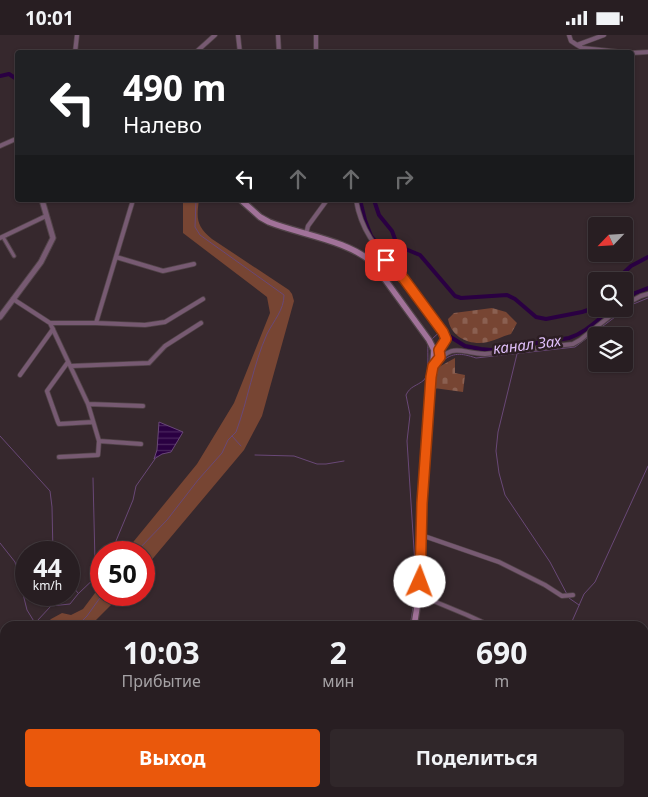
<!DOCTYPE html>
<html lang="ru">
<head>
<meta charset="utf-8">
<style>
  :root { --surface:#281e22; --page:#30272a; --text:#f1f3f6; --muted:#a5a2a5; --line:#443c40; --accent:#ea580c }
  body { margin:0; font-family:"Noto Sans",sans-serif; background:var(--page); color:var(--text); height:100vh; display:flex; flex-direction:column; font-size:19px; white-space:nowrap }
  * { box-sizing:border-box; margin:0 }
  p { font-size:16px; color:var(--muted) }
  .icon { flex:none; width:28px; height:28px; fill:none; stroke:currentColor; stroke-width:2; stroke-linecap:round; stroke-linejoin:round }
  .map { position:relative; flex:1; overflow:hidden }
  .side { position:absolute; left:0px; top:586px; width:649px; height:176px; display:flex; flex-direction:column; background:var(--surface); border-radius:15px 15px 0 0; box-shadow:0 1px 4px #0004,0 0 0 1px var(--line) }
  .side>* { flex:none }
  .top-card { position:absolute; left:15px; top:15px; width:619px; height:152px; border-radius:5px; box-shadow:0 1px 4px #0004,0 0 0 1px var(--line); background:#202124; color:#fff; overflow:hidden }
  .needle { width:32px; rotate:245deg }
  .tools { position:absolute; left:588px; top:182px; display:grid; gap:10px }
  .tools a { display:grid; place-items:center; width:45px; height:45px; border-radius:5px; background:var(--surface); box-shadow:0 1px 4px #0004,0 0 0 1px var(--line); font-size:25px }
  .speed { position:absolute; left:15px; top:506px; display:flex; gap:10px; font-size:25px; font-weight:700; text-align:center }
  .speed>* { display:grid; place-content:center; width:65px; height:65px; border-radius:50%; background:var(--surface); box-shadow:0 1px 4px #0004,0 0 0 1px var(--line); line-height:1 }
  .speed small { font-size:12px; font-weight:400 }
  .speed .limit { border:8px solid #d22; background:#fff; color:#111 }
  .pin { position:absolute; display:grid; place-items:center; width:42px; height:42px; color:#fff; margin:-21px; border-radius:10px; box-shadow:0 2px 8px #0006 }
  .me { position:absolute; width:55px; margin:-28px; rotate:2deg; stroke-linejoin:round; filter:drop-shadow(0 0 4px #0008) }
  .turn { display:flex; align-items:center; gap:18px; height:105px; padding:0 25px; font-size:22px }
  .turn .icon { width:65px; height:65px; stroke-width:2.5 }
  .turn b { display:block; font-size:35px; line-height:42px }
  .lanes { display:flex; align-items:center; height:48px; padding:0 25px; background:#0003; justify-content:center; gap:25px; direction:ltr }
  .lanes .off { opacity:.35 }
  .eta { display:flex; justify-content:space-evenly; align-items:center; height:85px; text-align:center }
  .eta b { font-size:30px; font-weight:700; line-height:35px }
  .action { display:flex; gap:10px; margin-top:auto; padding:10px 25px }
  .action a { flex:1; height:58px; border-radius:5px; background:var(--accent); color:#fff; font-size:20px; font-weight:700; line-height:58px; text-align:center }
  .action a+a { background:var(--page); color:var(--text) }
  .status { display:flex; justify-content:space-between; align-items:center; height:35px; padding:0 25px; background:var(--surface); direction:ltr }
  .status svg { height:14px; fill:currentColor }
  .map>svg:first-child { display:block }
</style>
</head>
<body>
<div class="status"><b>10:01</b><svg viewBox="0 0 49 12"><path d="M0 12V9h3v3zM5 12V6h3v6zM10 12V3h3v9zM15 12V0h3v12zM26 1h20v11H26zM47 4h2v5h-2z"/></svg></div>
<div class="map">
<svg width="648" height="762" viewBox="0 0 648 762">
  <defs>
    <pattern id="cemetery-stones" width="16" height="16" patternUnits="userSpaceOnUse" patternTransform="scale(1.25)"><rect width="16" height="16" fill="#774533"/><path d="M2 7V4a2 2 0 0 1 4 0v3zM10 15v-3a2 2 0 0 1 4 0v3z" fill="#8b6051"/></pattern>
    <pattern id="water-rules" width="6" height="5" patternUnits="userSpaceOnUse" patternTransform="scale(1.25)"><rect width="6" height="5" fill="#2a0042"/><path d="M0 2.5h6" fill="none" stroke="#4a265e"/></pattern>
  </defs>
  <rect width="100%" height="100%" fill="#36282d"/>
  <!-- green -->
  <path fill="#774533" d="M183 165H199C196 185 197 191 212 204L289 255 292 259 294 266 262 381 244 415 144 534V518L125 517 197 429 234 368 270 278 267 262 183 198Z
    M101 550V560H121L90 591H44L51 584 62 578 71 580 83 574Z
    M5 632V673L0 677V637Z"/>
  <!-- cemetery -->
  <path fill="url(#cemetery-stones)" d="M492 273 506 277 517 288 511 299C503 301 496 305 488 307 471 311 451 303 448 284L454 278Z
    M455 323V338L465 340 463 357 434 353 437 333Z"/>
  <!-- water -->
  <path fill="url(#water-rules)" stroke="#694877" d="M159 387 183 397 171 417 162 419 154 424 157 415Z"/>
  <g fill="none" stroke-linecap="round" stroke-linejoin="round">
    <!-- stream -->
    <path stroke="#694877" stroke-width="1" d="M432 304 444 293
      M517 319 498 397 496 416 499 438 505 460 550 527 569 563 579 570
      M441 327C453 317 461 318 476 323L575 312 631 270 648 263
      M0 401 50 456 52 472 53 518
      M232 401 241 411
      M255 420 294 421 317 429H326L344 426
      M93 443 95 527 101 537
      M0 508 15 527 27 575 35 588
      M111 518 133 465 136 451 155 424
      M135 518 167 485 198 445 222 418 228 405 236 397C248 365 253 330 267 299 274 285 284 275 284 260L200 200 195 192 196 165
      M69 547 78 558
      M35 591 37 586 51 571 70 569 78 559 101 537
      M59 591 81 587 87 581 102 560
      M410 591 415 561 416 545 407 406 410 380 406 360C410 351 417 351 424 345 430 339 427 318 428 310
      M570 591 584 559 595 547 648 431
      M0 618 4 622
      M0 626 5 621
      M0 653 5 648
      M644 702 648 698
      M529 758 531 762
      M306 762 310 758
      M605 762 608 758"/>
    <!-- canal -->
    <path stroke="#2a0042" stroke-width="4" d="M0 41 9 39 18 45
      M360 165 365 185 371 201 415 253 449 301 465 311 481 314 491 315 569 303C587 297 597 285 612 274
      M374 165 379 180 392 196 396 207 403 213 420 220 455 261 461 263 507 260 515 264 536 282 546 284 582 277 591 274 596 268
      M615 246 631 231 648 222
      M624 265 635 258 648 253"/>
    <!-- pedestrian casing -->
    <g stroke="#524449" stroke-width="5">
      <path id="pedestrian" d="M3 202 14 221"/>
    </g>
    <!-- minor casing -->
    <g stroke="#524449" stroke-width="5.5">
      <path id="minor" d="M238 0 240 18
        M278 0 279 18
        M569 0 571 6 577 10 604 0
        M577 10 582 13 630 18
        M75 18 77 0
        M195 18 215 0
        M316 18V0
        M631 18 648 17
        M0 111 18 103
        M356 165C362 201 381 217 404 243 418 260 430 280 443 297L446 304 439 315H434
        M306 199 308 191 327 165
        M0 203 46 181
        M116 222 163 236 194 229
        M13 264 50 288 88 369 99 406 98 420 59 422
        M624 270 641 261 648 259
        M50 288H96L133 165
        M96 288 145 290 165 287 203 264
        M68 327 47 356 58 387 59 389 93 387
        M71 331 149 328 165 311 201 288
        M433 331C455 306 458 318 485 319L573 309 580 305 619 274
        M20 340 53 294
        M88 369 143 371
        M99 406 141 409
        M421 500 499 527 545 550 562 561 573 560
        M419 560 467 580 491 591
        M434 758 487 762"/>
    </g>
    <!-- tertiary casing -->
    <g stroke="#524449" stroke-width="7">
      <path id="tertiary" d="M0 282 41 227 53 203 42 165"/>
    </g>
    <!-- secondary casing -->
    <g stroke="#524449" stroke-width="8">
      <path id="secondary" d="M241 165 260 182 269 187C302 200 347 205 373 228L429 305 434 315 422 468 421 533 419 560 414 591
        M315 762 319 758"/>
    </g>
    <!-- pedestrian -->
    <use href="#pedestrian" stroke="#775a72" stroke-width="3"/>
    <!-- minor -->
    <use href="#minor" stroke="#775a72" stroke-width="4"/>
    <!-- tertiary -->
    <use href="#tertiary" stroke="#775a72" stroke-width="5"/>
    <!-- secondary -->
    <use href="#secondary" stroke="#a17299" stroke-width="5.5"/>
  </g>
  <g fill="none" stroke-linecap="round" stroke-linejoin="round">
    <!-- route casing -->
    <g stroke="#983908" stroke-width="12">
      <path id="route" d="M386 225 404 244 443 297 446 304 439 315 440 322 433 331 431 342 422 468 420 547"/>
    </g>
    <!-- route -->
    <use href="#route" stroke="#ea580c" stroke-width="9"/>
  </g>
  <g text-anchor="middle" dominant-baseline="central" stroke-width="5" stroke-linejoin="round" paint-order="stroke">
    <!-- water labels -->
    <g font-size="15" font-style="italic" fill="#dfbef9" stroke="#2c1e23">
      <text transform="translate(527 309) rotate(-7)">канал Зах</text>
    </g>
  </g>
</svg>
<div class="tools">
<a><svg class="needle" viewBox="-14 -14 28 28"><path d="M0-13l5 13h-10z" fill="#e53935"/><path d="M0 13l5-13h-10z" fill="#a5a2a5"/></svg></a>
<a><svg class="icon" aria-label="search" viewBox="0 0 24 24"><circle cx="10" cy="10" r="6"/><path d="M15 15l6 6"/></svg></a>
<a><svg class="icon" aria-label="layers" viewBox="0 0 24 24"><path d="M12 4l9 5-9 5-9-5zM3 14l9 5 9-5"/></svg></a>
</div>
<div class="speed"><div>44<small>km/h</small></div><div class="limit">50</div></div>
<div class="pin" style="left:386px;top:225px;background:#d93025"><svg class="icon" aria-label="arrive" viewBox="0 0 24 24"><path d="M6 21V4h12l-3 4 3 4H6"/></svg></div>
<svg class="me" style="left:420px;top:547px" viewBox="-20 -20 40 40"><circle r="19" fill="#fff"/><path d="M0-13L10 11 0 6-10 11z" fill="#ea580c"/></svg>
<div class="top-card">
<div class="turn"><svg class="icon" aria-label="left" viewBox="0 0 24 24"><path d="M17 20v-9H6M10 6l-5 5 5 5"/></svg><div><b>490 m</b>Налево</div></div>
<div class="lanes"><svg class="icon" aria-label="left" viewBox="0 0 24 24"><path d="M17 20v-9H6M10 6l-5 5 5 5"/></svg><svg class="icon off" aria-label="ahead" viewBox="0 0 24 24"><path d="M12 20V5M6 11l6-6 6 6"/></svg><svg class="icon off" aria-label="ahead" viewBox="0 0 24 24"><path d="M12 20V5M6 11l6-6 6 6"/></svg><svg class="icon off" aria-label="right" viewBox="0 0 24 24"><path d="M7 20v-9h11M14 6l5 5-5 5"/></svg></div>
</div>
<section class="side">
<div class="eta">
<div><b>10:03</b><p>Прибытие</p></div>
<div><b>2</b><p>мин</p></div>
<div><b>690</b><p>m</p></div>
</div>
<div class="action"><a>Выход</a><a>Поделиться</a></div>
</section>
</div>
</body>
</html>
